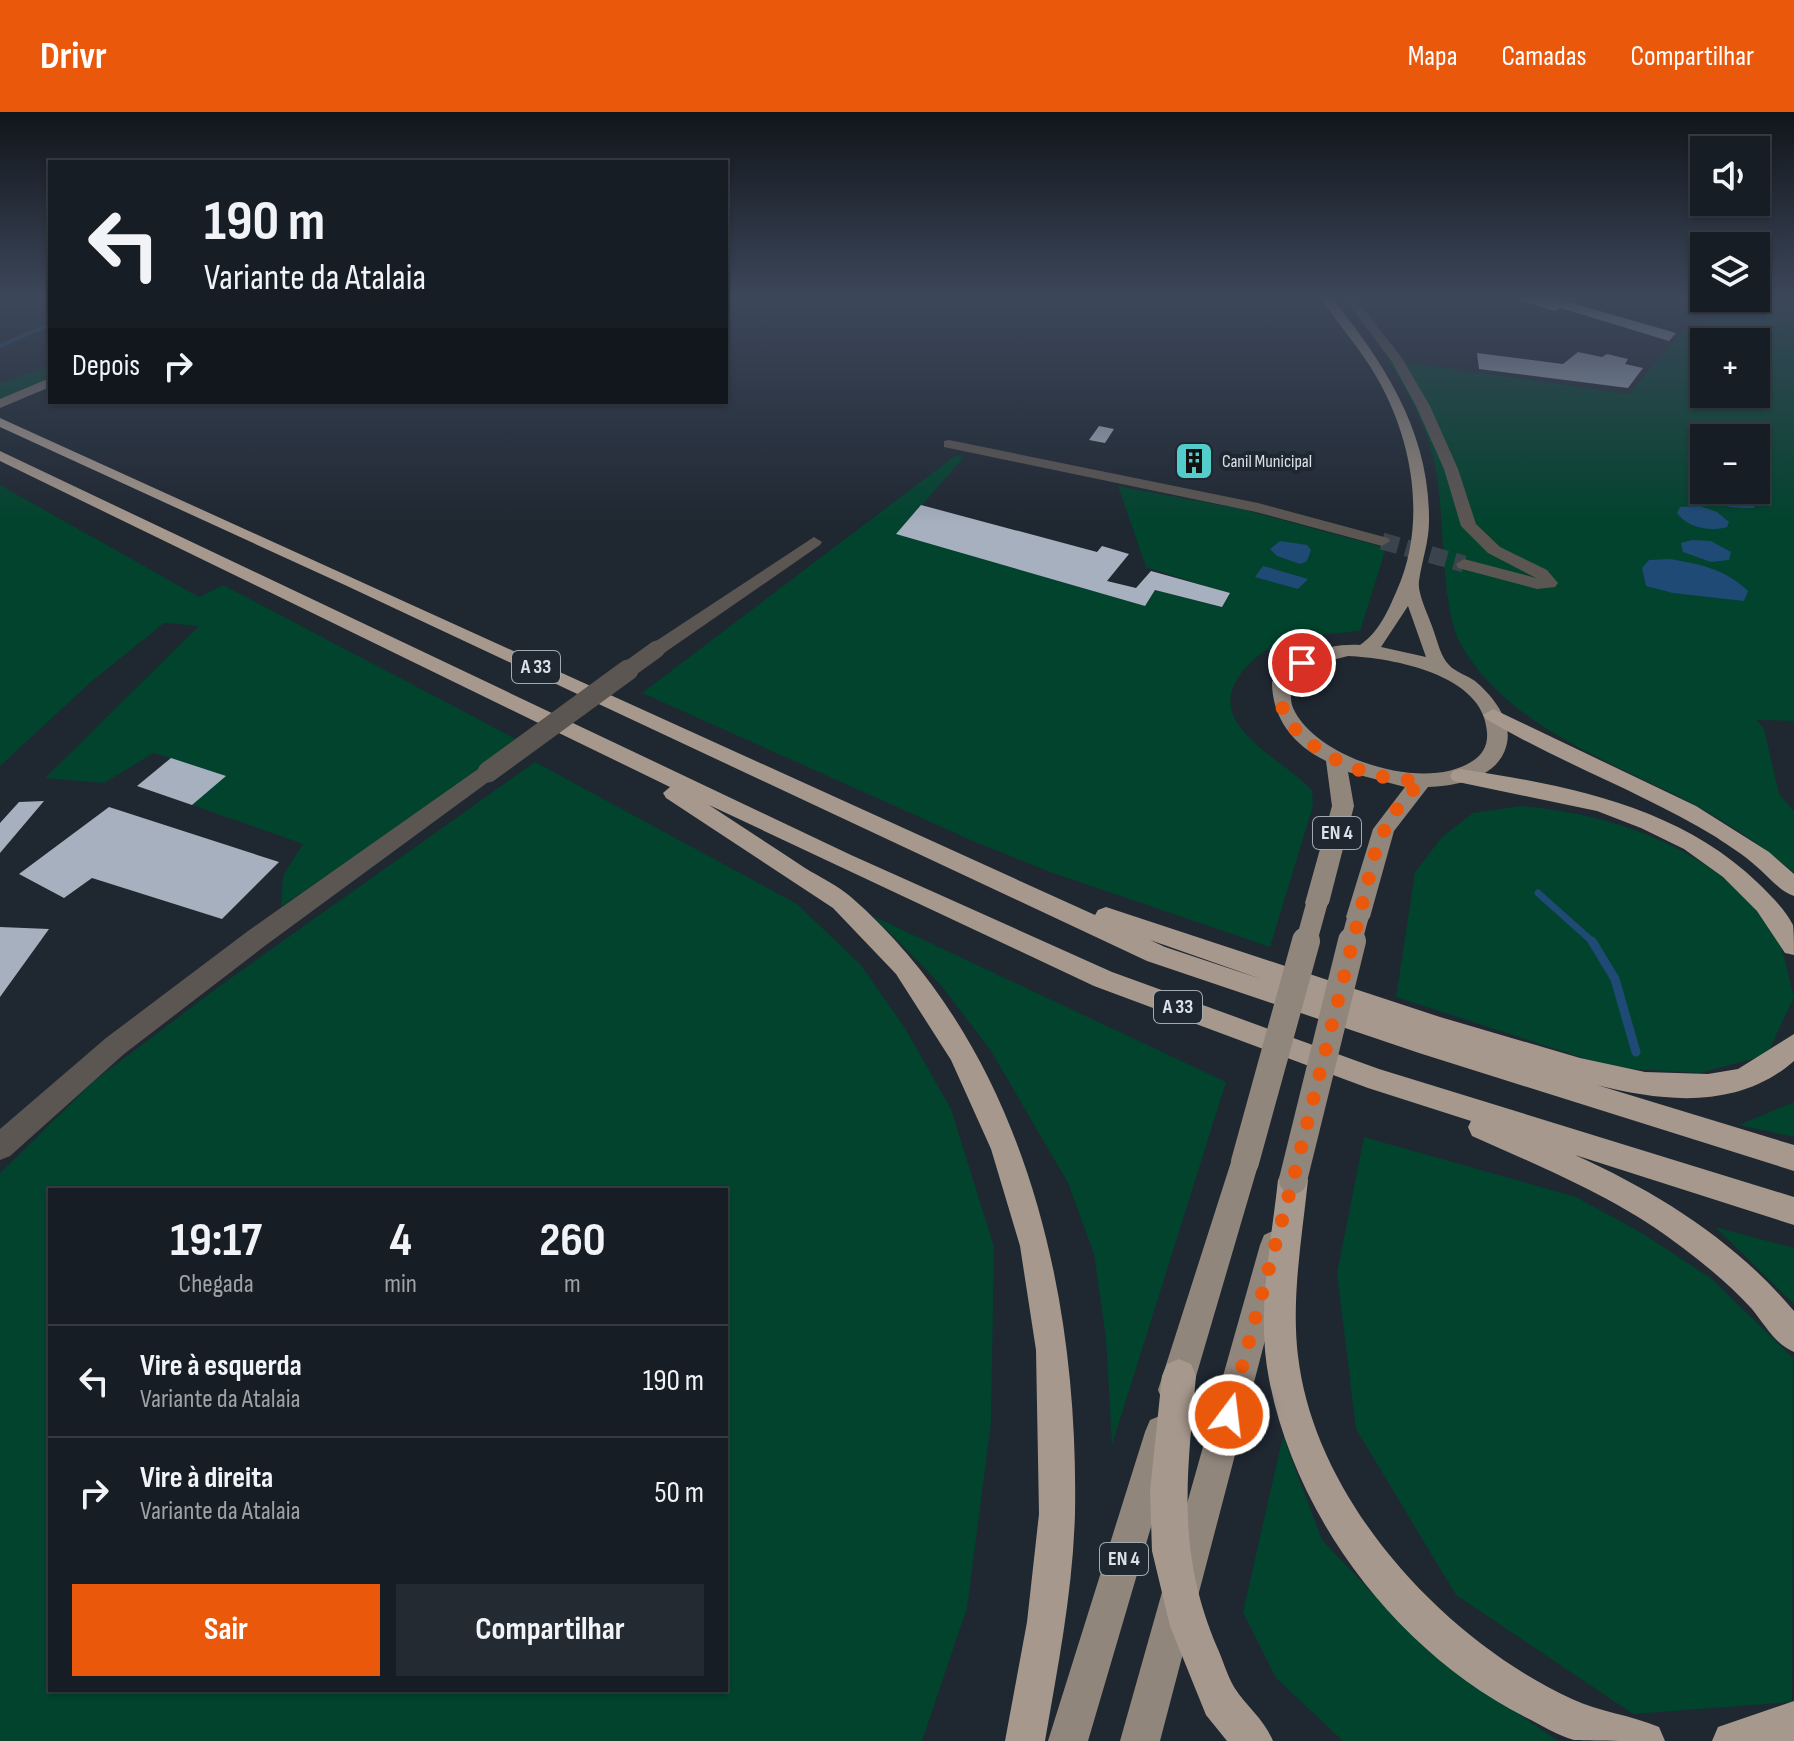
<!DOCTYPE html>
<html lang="pt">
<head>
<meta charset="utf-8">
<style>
  :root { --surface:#171d25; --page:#242a32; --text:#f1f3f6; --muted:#9ea2a7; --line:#363b42; --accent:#ea580c }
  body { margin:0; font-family:"Sofia Sans Condensed",sans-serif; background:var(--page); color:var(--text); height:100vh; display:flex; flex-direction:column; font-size:30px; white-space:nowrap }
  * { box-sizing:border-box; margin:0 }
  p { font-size:26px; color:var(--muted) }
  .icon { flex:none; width:44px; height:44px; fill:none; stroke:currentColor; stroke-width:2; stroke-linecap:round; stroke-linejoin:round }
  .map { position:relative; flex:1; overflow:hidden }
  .side { position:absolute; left:48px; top:1076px; width:680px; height:504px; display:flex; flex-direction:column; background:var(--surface); border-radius:0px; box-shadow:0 2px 6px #0004,0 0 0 2px var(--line) }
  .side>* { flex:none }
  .top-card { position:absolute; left:48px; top:48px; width:680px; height:244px; border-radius:0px; box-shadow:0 2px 6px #0004,0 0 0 2px var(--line); background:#171d25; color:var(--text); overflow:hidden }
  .controls { position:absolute; left:1690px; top:24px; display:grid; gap:16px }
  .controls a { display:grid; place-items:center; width:80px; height:80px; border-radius:0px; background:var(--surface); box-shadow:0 2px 6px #0004,0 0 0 2px var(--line); font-size:40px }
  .pin { position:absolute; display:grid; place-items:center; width:68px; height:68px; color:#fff; margin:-34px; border:4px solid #fff; border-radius:50%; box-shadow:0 2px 8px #0007 }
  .me { position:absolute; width:88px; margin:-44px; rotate:15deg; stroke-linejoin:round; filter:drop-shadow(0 0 6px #0008) }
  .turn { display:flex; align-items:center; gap:28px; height:168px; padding:0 24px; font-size:36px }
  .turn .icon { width:104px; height:104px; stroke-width:2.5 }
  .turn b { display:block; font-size:56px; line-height:68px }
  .then { display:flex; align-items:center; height:76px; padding:0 24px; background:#0003; gap:16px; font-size:30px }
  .eta { display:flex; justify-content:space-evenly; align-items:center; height:136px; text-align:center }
  .eta b { font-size:48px; font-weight:700; line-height:56px }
  .primary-button { display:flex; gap:16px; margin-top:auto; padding:16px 24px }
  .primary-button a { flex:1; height:92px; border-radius:0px; background:var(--accent); color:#fff; font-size:32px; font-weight:700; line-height:92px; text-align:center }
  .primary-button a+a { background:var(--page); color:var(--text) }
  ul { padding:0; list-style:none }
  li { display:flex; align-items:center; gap:24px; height:112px; padding:0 24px; border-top:2px solid var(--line) }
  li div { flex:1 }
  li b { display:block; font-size:30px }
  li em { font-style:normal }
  header { display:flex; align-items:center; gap:48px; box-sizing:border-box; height:112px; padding:0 40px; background:var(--accent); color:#fff }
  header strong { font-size:38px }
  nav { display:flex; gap:44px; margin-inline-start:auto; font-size:28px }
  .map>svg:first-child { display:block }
</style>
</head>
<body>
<header>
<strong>Drivr</strong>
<nav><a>Mapa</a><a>Camadas</a><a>Compartilhar</a></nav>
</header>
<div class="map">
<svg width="1794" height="1629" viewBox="0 0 1794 1629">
  <rect width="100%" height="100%" fill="#1f2731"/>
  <!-- green -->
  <path fill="#01432d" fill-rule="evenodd" d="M1717 186H1794V609L1757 608 1764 617 1779 682 1794 699V761C1755 727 1708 698 1661 676 1589 641 1503 606 1461 533 1440 495 1445 406 1436 359 1429 319 1410 283 1388 248L1629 282 1681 221 1720 202 1752 194ZM1704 230H1756V282H1704ZM1704 326H1756V378H1704Z
    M50 254V266L0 288V271Z
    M956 343 964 345 897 422 1145 494 1155 478 1221 495 1230 482 1146 455 1118 374 1241 397 1386 436 1360 519C1312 524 1261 523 1235 571 1228 585 1229 599 1238 612 1257 639 1289 655 1312 678L1313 694 1270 835 1050 760 973 729 642 581Z
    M0 373 199 485 223 473 522 630 281 795 283 764 303 732 192 693 225 664 154 641 104 671 45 666 199 514 164 511 92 569 0 654Z
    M535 650 797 792 860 852 905 916 951 997 994 1135 991 1311 967 1496 922 1629H0V1061L94 969 221 873ZM50 1078H726V1578H50Z
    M1521 694C1606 701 1698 731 1757 797 1763 804 1772 812 1776 820 1785 840 1788 865 1794 885L1767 943 1700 961 1614 956 1396 885 1415 760 1442 725 1473 701Z
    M873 804 1226 970 1112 1333 1106 1226 1094 1142 1068 1071 991 939 940 872Z
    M1794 990V1025L1739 1013Z
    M1364 1025 1576 1085 1642 1121 1712 1167 1793 1246 1792 1590 1633 1602 1456 1483 1356 1317 1337 1161Z
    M1715 1115 1794 1136V1192Z
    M1283 1324 1322 1428 1427 1538 1558 1629H1343L1276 1566 1243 1500Z"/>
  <!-- water -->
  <path fill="#1f4a75" d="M1704 353V378H1756V357L1762 362 1754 396C1733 396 1707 394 1691 381Z
    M1700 394 1717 400 1729 410 1727 415C1710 420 1688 416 1677 401L1680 395Z
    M1692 428 1711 429 1731 440 1729 448 1711 450 1683 440 1681 431Z
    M1280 429 1307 433 1311 438 1307 449 1300 452 1277 444 1270 437Z
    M1670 447C1700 452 1725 457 1748 479L1744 489 1673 481 1646 474 1642 456 1649 448Z
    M1263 454 1308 467 1298 477 1255 465Z"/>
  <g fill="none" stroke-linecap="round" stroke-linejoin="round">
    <!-- stream-far2 -->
    <path stroke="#1f4a75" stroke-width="4" d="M0 234 50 212"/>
    <!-- stream-far1 -->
    <path stroke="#1f4a75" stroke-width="7" d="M1538 781 1594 831"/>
    <!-- stream -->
    <path stroke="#1f4a75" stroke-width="9" d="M1592 829 1615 867 1636 940"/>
  </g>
  <!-- building -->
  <path fill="#a7b0be" d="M1523 186H1555L1676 221 1669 229 1561 196 1555 199 1518 188Z
    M1578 240 1602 245 1607 242 1628 247 1625 252 1643 256 1628 276 1479 257 1477 241 1563 252Z
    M1099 314 1114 317 1105 331 1089 328Z
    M1186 341 1209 345 1203 357 1180 353Z
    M921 393 1097 440 1102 434 1129 442 1107 469 1136 476 1151 459 1230 481 1222 495 1155 478 1145 494 896 422Z
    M171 646 226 664 192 693 137 674Z
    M44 689 0 741V711L19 690Z
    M109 695 279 750 222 807 92 766 64 786 19 762Z
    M0 815 49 817 0 885Z"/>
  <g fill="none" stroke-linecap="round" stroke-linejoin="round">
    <!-- street-tunnel -->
    <path stroke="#3b434c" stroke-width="17" stroke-dasharray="17 8" stroke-linecap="butt" d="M1382 429 1464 452"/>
    <!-- street -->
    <path fill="#5c5652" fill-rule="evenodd" d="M1344 186H1355L1402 246 1430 294 1458 357 1476 412 1500 435 1547 458 1558 471 1555 475 1537 477 1458 456 1456 452 1464 447 1536 466 1488 441 1461 414 1444 357 1416 294 1392 250Z
      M949 328 1258 391 1388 426 1390 429 1382 434 1256 400 944 335V329Z
      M814 425 822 430 820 433 664 541H650L648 537 650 533Z
      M488 653 495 655 498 660 495 665 266 833 124 942 10 1044 0 1048V1017L106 926 248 819 481 655Z"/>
    <!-- secondary -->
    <path fill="#7a716a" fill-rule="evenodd" d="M50 266V275L0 296V287Z"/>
    <!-- primary -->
    <path fill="#91867c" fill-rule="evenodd" d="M1321 186H1332C1385 252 1430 321 1429 409 1429 430 1422 448 1419 469 1417 482 1430 506 1434 520 1438 531 1441 545 1449 553 1455 560 1467 563 1475 569 1492 583 1512 608 1507 631 1500 666 1457 674 1428 675L1394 719 1370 805 1366 811 1358 814 1350 811 1346 805 1373 717 1405 675 1348 660 1354 694 1329 791 1325 797 1317 800 1309 797 1305 791 1332 694 1326 649C1293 633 1272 606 1272 570 1292 544 1327 531 1360 533 1379 520 1388 499 1397 478 1427 411 1413 328 1377 266 1361 237 1338 213 1321 186ZM1408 494 1426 545 1381 535ZM1348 544C1392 546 1484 562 1487 620 1488 633 1483 643 1471 650 1424 680 1316 647 1293 596 1290 589 1291 579 1291 571L1309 554Z
      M1245 1037 1255 1041 1259 1050 1192 1278 1187 1290 1175 1295 1163 1290 1158 1278 1231 1050 1235 1041Z
      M1275 1118 1286 1123 1290 1133 1160 1629H1120L1260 1133 1264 1123Z
      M1162 1303 1174 1308 1179 1320 1088 1629H1048L1145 1320 1150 1308Z"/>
    <!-- highway -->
    <path fill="#a6988d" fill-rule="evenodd" d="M0 306 1095 803 1098 798 1106 795 1440 905 1580 946 1645 960 1708 962 1738 957 1794 922V949C1738 998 1664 990 1597 973L1794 1033V1059L1419 941 1147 849 347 474 0 315ZM1150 828 1261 867 1165 835Z
      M0 339 851 743 1112 860 1379 957 1794 1085V1113L1575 1043C1659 1081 1735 1129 1794 1199V1240C1775 1232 1765 1213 1752 1197 1731 1174 1707 1154 1683 1136 1620 1087 1544 1056 1472 1024L1468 1015 1471 1009 1368 976 1094 874 709 693C741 714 773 735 805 756 820 765 838 774 851 785 1024 936 1079 1181 1075 1401 1073 1478 1058 1554 1045 1629H1005L1027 1510 1039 1402 1036 1238 1020 1134 991 1037 951 948 896 862 833 796 666 686 663 681 670 675 0 349Z
      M1493 597 1696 694 1769 740 1794 762V784C1779 779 1768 764 1756 754 1744 743 1729 734 1716 725 1642 680 1560 651 1486 607L1483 603Z
      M1460 657C1566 673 1678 694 1758 771 1770 783 1785 797 1793 813 1794 821 1794 835 1794 843L1785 841 1757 799 1723 765 1684 737 1641 716 1597 699 1453 669 1450 664 1453 659Z
      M1293 1054 1303 1058 1308 1068C1302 1126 1291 1186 1298 1244 1315 1389 1444 1528 1572 1587 1600 1600 1631 1603 1659 1615L1665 1629C1640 1629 1598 1629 1574 1628 1557 1623 1541 1613 1525 1605 1398 1540 1296 1408 1269 1267 1256 1202 1271 1133 1278 1068L1283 1058Z
      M1179 1247 1191 1252 1196 1264C1187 1365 1176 1438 1217 1535 1223 1548 1227 1563 1234 1575 1246 1594 1264 1607 1273 1629H1227L1206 1603 1170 1514 1152 1439 1150 1379 1162 1264 1167 1252Z
      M1794 1589V1629H1712L1718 1615Z"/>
    <!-- street-bridge-far1 -->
    <path stroke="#5c5652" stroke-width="17" d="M625 560 657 537"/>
    <!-- street-bridge -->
    <path stroke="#5c5652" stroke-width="21" d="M488 660 628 558"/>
    <!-- primary-bridge-far1 -->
    <path stroke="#91867c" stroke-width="21" d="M1306 831 1317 791
      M1351 831 1358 805"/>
    <!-- primary-bridge -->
    <path stroke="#91867c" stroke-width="28" d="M1245 1050 1306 829
      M1293 1068 1352 829"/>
  </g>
  <!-- sky -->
  <linearGradient id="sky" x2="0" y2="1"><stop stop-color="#11151b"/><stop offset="0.45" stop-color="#3c475a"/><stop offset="1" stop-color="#3c475a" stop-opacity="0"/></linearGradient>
  <rect width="1794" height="414" fill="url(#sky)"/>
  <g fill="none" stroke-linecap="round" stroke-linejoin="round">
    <!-- route -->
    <path stroke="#ea580c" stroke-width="14" stroke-dasharray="0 25.2" d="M1229 1303 1293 1068 1377 733 1392 703 1421 669C1398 668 1376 665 1354 656 1313 640 1247 593 1302 551"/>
  </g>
  <!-- icons -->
  <defs>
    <g id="building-square" transform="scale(2)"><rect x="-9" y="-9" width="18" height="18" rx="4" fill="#53cdca" stroke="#1f2731"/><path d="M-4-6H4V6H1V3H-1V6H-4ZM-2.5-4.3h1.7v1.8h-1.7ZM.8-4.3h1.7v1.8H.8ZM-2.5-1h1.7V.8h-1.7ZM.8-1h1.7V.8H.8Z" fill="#111"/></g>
  </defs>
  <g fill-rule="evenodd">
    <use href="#building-square" x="1194" y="349"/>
  </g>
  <g text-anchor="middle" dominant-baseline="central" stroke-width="8" stroke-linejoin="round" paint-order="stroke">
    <!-- far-poi labels -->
    <g font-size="18" fill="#dce1e8" stroke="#1f2731" text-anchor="start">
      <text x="1222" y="349">Canil Municipal</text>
    </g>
    <!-- shield labels -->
    <g fill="#1f2731" stroke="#a3a9b1" stroke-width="2">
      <rect x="512" y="539" width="48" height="32" rx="6"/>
      <rect x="1313" y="705" width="48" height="32" rx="6"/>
      <rect x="1154" y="879" width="48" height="32" rx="6"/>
      <rect x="1100" y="1431" width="48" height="32" rx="6"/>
    </g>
    <g font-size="20" font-weight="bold" fill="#dce1e8">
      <text x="536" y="555">A 33</text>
      <text x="1337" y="721">EN 4</text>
      <text x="1178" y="895">A 33</text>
      <text x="1124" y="1447">EN 4</text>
    </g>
  </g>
</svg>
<div class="controls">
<a><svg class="icon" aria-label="sound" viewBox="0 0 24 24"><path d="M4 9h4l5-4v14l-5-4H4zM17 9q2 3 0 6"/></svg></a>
<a><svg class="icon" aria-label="layers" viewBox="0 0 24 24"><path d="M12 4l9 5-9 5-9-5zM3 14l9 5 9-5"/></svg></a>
<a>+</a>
<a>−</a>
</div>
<div class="pin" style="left:1302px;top:551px;background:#d93025"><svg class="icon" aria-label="arrive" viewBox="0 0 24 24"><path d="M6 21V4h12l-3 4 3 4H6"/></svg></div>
<svg class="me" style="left:1229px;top:1303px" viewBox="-20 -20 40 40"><circle r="17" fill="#ea580c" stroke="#fff" stroke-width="3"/><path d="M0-11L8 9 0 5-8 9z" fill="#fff"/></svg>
<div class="top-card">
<div class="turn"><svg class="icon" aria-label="left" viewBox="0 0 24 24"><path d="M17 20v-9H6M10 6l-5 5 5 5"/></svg><div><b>190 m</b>Variante da Atalaia</div></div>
<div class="then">Depois<svg class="icon" aria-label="right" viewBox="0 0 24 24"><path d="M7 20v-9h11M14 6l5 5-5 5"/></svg></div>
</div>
<section class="side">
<div class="eta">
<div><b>19:17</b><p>Chegada</p></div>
<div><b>4</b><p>min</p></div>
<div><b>260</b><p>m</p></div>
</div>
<ul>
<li><svg class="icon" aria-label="left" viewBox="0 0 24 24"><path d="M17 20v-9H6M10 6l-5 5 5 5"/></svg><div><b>Vire à esquerda</b><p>Variante da Atalaia</p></div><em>190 m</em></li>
<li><svg class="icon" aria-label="right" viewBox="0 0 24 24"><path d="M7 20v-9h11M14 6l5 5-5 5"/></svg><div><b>Vire à direita</b><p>Variante da Atalaia</p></div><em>50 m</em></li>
</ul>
<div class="primary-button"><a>Sair</a><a>Compartilhar</a></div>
</section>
</div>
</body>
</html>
